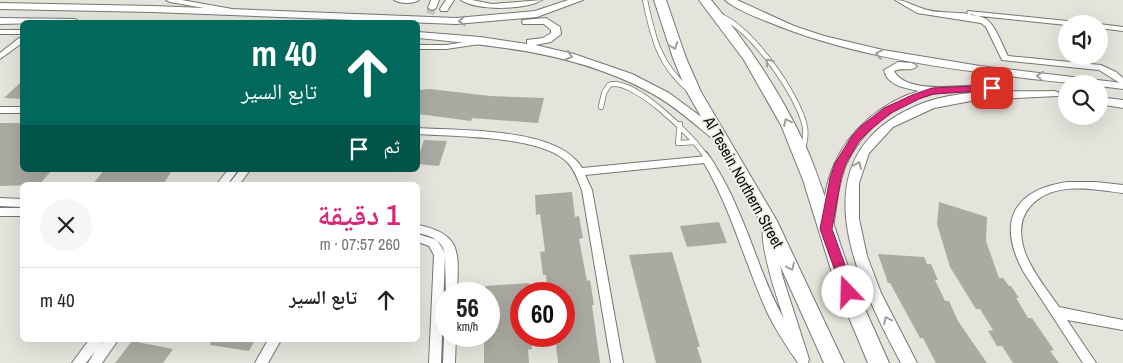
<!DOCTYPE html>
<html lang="ar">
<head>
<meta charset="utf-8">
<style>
  :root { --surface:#fff; --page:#f6f6f6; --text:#222; --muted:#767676; --line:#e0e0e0; --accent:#db2777 }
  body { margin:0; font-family:"Archivo Narrow","Noto Naskh Arabic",sans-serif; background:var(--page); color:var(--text); direction:rtl; height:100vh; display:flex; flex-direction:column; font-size:19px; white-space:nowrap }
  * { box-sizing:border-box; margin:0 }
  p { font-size:16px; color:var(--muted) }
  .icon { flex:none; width:28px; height:28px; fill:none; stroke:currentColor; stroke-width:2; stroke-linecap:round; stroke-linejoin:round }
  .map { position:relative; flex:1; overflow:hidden; direction:ltr }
  .side { position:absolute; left:20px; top:182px; width:400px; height:160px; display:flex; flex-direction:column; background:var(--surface); border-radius:8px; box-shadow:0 5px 20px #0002; direction:rtl }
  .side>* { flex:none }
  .banner { position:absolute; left:20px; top:20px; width:400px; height:152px; border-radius:8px; box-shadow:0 5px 20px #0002; direction:rtl; background:#00695c; color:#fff; overflow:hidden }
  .tools { position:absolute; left:1058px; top:15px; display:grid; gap:10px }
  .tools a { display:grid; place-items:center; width:50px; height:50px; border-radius:50%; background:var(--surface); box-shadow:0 5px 20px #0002; font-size:25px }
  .speed { position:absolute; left:435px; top:282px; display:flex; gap:10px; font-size:25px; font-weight:700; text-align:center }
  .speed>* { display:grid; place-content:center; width:65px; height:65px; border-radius:50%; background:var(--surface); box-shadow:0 5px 20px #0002; line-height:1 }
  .speed small { font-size:12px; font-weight:400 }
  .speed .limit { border:8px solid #d22; background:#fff; color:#111 }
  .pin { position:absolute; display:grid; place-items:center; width:42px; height:42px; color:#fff; margin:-21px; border-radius:10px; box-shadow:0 2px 8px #0006 }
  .me { position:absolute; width:55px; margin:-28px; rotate:339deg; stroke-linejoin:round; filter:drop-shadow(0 0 4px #0008) }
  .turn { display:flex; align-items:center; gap:18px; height:105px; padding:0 20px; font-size:22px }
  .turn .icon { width:65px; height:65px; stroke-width:2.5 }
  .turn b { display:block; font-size:35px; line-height:42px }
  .then { display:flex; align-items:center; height:48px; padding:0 20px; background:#0003; gap:10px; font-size:19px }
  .round { display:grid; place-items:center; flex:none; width:52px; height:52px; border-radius:26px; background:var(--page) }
  .headline { display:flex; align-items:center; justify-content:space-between; height:85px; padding:0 20px }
  h1 { font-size:30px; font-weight:600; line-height:38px; color:var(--accent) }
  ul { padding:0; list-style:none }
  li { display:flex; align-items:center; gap:15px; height:65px; padding:0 20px; border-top:1px solid var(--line) }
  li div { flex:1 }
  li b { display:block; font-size:19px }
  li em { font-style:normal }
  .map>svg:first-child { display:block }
</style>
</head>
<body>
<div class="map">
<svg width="1123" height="363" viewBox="0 0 1123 363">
  <rect width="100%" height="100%" fill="#e5e4dc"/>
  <!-- building -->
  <path fill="#abaaa2" d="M22 81V99L4 98Z
    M430 89 490 96 544 98 538 123 472 118 471 121 418 114V90Z
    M0 123H22V170H52L39 185 0 186Z
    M424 140 447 141 439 166 418 164V158Z
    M104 170H172L163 185H92Z
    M572 192 575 217 579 216 583 238 579 239 587 281 590 280 594 305H592L600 363H558L555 336H564V294H548L546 275H543L540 252 545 251 540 214 536 215 535 195Z
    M939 202 987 217 986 241 999 278H1003L1009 286H1011L1019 298H1016L1028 318H1032L1054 350 1050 351 1059 363H1013L1002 346H997L988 331 993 330 980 309H976L950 267 937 224Z
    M719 222 727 243 687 247 680 226Z
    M672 252 700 347H697L702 363H656L629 255Z
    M878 254 924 257 927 264H931L938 280H935L945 301H949L958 321 987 363H936L923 338H920L890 283H888Z
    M529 283V294H521V336H531L532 349 528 350 529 363H484V336H489V294H485V286Z
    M211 340H255L249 351 210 345Z
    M132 341 173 349 163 363H115Z"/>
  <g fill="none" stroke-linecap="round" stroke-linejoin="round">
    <!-- minor-tunnel -->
    <path stroke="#c5c4bc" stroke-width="8" stroke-dasharray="8 4.5" stroke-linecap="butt" d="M430 14 432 8"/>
    <!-- service-far1 casing -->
    <g stroke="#77766f" stroke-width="6">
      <path id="service-far1" d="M645 0C653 38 659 65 690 91
        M720 16C750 26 799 96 805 127 806 135 805 143 802 150
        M601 107 604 93 609 85C632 76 694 137 706 157
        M680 124 678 143 695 142"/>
    </g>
    <!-- service casing -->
    <g stroke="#77766f" stroke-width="8">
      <path id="service" d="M705 155 707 159"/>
    </g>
    <!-- minor casing -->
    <g stroke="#77766f" stroke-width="2">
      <path id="minor" d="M166 0H182L232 9 236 11 232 13 170 2Z
        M394 0H419C413 4 400 4 394 0Z
        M431 0H439L436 8 432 10 428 8Z
        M446 0H454L447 11H441L440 9Z
        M461 0H472L492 4 542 0C526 10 477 11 461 0Z
        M895 0C906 0 911 5 921 8 940 16 968 9 986 19 995 24 1003 47 1008 56L1101 65 1116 72 1123 78V85L1099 70 1002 60 986 27 981 23 917 13Z
        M968 11 1077 22 1081 24H1066V25L971 15 967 13Z
        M1099 24 1123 27V31L1099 28Z
        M0 30H22V34H0Z
        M19 38H22V43L0 59V53Z
        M484 39H487V43L446 49H418V45H446Z
        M0 107H22V113H0Z
        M418 128C461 131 558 127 582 168L707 156 710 157C720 173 730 190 737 208 754 245 764 284 784 319 778 301 757 240 764 224H772L773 227 782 275 809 359 808 363H798C787 347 777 332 768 314 745 264 732 211 704 163L585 175 592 190 623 363H611L582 190C578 181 575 170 568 163 542 135 455 137 418 134Z
        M228 170H238L227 185H216Z
        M240 170H250L239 185H228Z
        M1067 182H1096L1123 185V193C1093 189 1051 180 1029 208 1018 221 1020 240 1026 255 1034 274 1048 291 1059 307L1123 320V330L1067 320 1096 363H1083L1023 271C997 222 1013 190 1067 182Z
        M0 198 22 199V207L0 206Z
        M0 208H22V216H0Z
        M418 225C464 234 458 255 457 294H446V296L445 256 441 363H429L434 255 429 246 418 242V234L437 240 445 253C441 239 431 236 418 233Z
        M446 332V336H456L455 363H443L444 336Z
        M89 340H103L102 344 104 340H118L102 363H88L95 351 86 363H72Z
        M268 340H281L268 363H255Z"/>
    </g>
    <!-- tertiary casing -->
    <g stroke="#77766f" stroke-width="2">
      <path id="tertiary" d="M725 0H737L794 26 824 36 883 50 980 66 1123 83V89L1099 86V84C1066 84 1033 79 1000 75 920 65 840 52 766 21 753 16 735 9 725 0Z
        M898 62 912 63 917 66C912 72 902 67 894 71 906 95 964 85 987 85L992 88 987 91C969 91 951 91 933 94 897 102 861 130 846 165 838 185 836 208 833 229L831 233 826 234 821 233 819 229C823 208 825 185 834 165 849 130 882 102 919 91 906 88 887 86 884 70Z
        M1054 91 1058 92 1059 94 1058 96 976 100 934 108 893 127 869 153 859 183V219L867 256 881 293 917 363H901C853 273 794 151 926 102 966 88 1012 92 1054 91Z
        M1099 97 1123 100V108L1099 104Z"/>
    </g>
    <!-- secondary casing -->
    <g stroke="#77766f" stroke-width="2">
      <path id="secondary" d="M568 0H583L537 17 456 24 153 12 0 9V3L153 6 456 18 535 11Z
        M0 18 75 19 80 22 0 24Z
        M546 18 560 27 561 34 551 42 535 45 574 54 632 74 669 93 723 133 724 136 723 139H713C694 124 675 106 653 94 579 53 499 46 418 38V32L480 37 527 44V40L543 38 551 33V30L544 24H523L522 22 523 20Z"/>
    </g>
    <!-- primary casing -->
    <g stroke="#77766f" stroke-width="2">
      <path id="primary" d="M654 0H666L686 58 701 92 777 221 844 363H824L760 221 687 92 673 58Z
        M699 0H711C749 45 781 93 806 147 822 183 832 221 845 258 857 294 874 328 889 363H868L837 289 803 180 781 125 744 60Z"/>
    </g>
    <!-- service-far1 -->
    <use href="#service-far1" stroke="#fff" stroke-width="4.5"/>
    <!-- service -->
    <use href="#service" stroke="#fff" stroke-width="5.5"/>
    <!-- minor -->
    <use href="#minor" fill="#fff" fill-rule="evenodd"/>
    <!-- tertiary -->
    <use href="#tertiary" fill="#fff" fill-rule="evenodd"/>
    <!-- secondary -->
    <use href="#secondary" fill="#fff" fill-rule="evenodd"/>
    <!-- primary -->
    <use href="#primary" fill="#fff" fill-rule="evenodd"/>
  </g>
  <!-- one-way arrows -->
  <defs><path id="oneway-chevron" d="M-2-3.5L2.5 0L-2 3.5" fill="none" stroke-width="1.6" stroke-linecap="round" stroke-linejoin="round" transform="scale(1.25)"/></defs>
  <g stroke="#9e9e9d">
    <use href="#oneway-chevron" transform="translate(462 21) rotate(178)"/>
    <use href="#oneway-chevron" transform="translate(674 46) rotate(69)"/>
    <use href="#oneway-chevron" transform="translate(879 54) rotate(-169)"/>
    <use href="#oneway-chevron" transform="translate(569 56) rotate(16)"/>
    <use href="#oneway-chevron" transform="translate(769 62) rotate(-127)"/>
    <use href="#oneway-chevron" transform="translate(1040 76) rotate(-173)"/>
    <use href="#oneway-chevron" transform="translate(787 122) rotate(-116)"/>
    <use href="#oneway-chevron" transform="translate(858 165) rotate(-67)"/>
    <use href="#oneway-chevron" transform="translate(791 267) rotate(65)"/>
    <use href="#oneway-chevron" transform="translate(887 320) rotate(-116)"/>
  </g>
  <!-- route -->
  <path fill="#db2777" stroke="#8e194d" d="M992 85 996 86V90L933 94 919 99 891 113 869 131 859 141 846 163 841 178 832 229 855 292 853 296 848 298 844 296 820 229 830 178 835 163 852 136 861 126 884 108 912 95 932 88Z"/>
  <g text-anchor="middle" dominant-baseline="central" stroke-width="4" stroke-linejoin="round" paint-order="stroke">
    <!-- street labels -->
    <g font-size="16" fill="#0d0d0a" stroke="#f2f1e9">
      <text transform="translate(744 182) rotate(61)">Al Tesein Northern Street</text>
    </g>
  </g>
</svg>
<div class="tools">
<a><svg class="icon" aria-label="sound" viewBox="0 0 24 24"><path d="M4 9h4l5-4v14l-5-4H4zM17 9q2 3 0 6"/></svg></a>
<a><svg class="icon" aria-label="search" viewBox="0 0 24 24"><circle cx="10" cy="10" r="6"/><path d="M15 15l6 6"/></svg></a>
</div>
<div class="speed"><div>56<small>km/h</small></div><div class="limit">60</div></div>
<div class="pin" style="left:992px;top:88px;background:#d93025"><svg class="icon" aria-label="arrive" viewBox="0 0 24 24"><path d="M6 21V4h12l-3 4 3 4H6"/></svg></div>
<svg class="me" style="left:848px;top:292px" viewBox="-20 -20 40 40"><circle r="19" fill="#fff"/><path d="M0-13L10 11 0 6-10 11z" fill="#db2777"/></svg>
<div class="banner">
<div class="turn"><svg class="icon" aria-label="ahead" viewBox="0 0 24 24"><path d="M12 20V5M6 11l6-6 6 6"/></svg><div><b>40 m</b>تابع السير</div></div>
<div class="then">ثم<svg class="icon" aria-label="arrive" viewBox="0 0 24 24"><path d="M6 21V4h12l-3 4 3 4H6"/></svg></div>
</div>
<section class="side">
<div class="headline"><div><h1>1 دقيقة</h1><p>260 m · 07:57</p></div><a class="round"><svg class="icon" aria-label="close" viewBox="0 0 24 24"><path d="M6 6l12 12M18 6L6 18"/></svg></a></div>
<ul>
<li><svg class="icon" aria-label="ahead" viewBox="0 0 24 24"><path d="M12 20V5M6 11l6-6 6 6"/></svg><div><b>تابع السير</b></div><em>40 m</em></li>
</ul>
</section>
</div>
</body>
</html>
